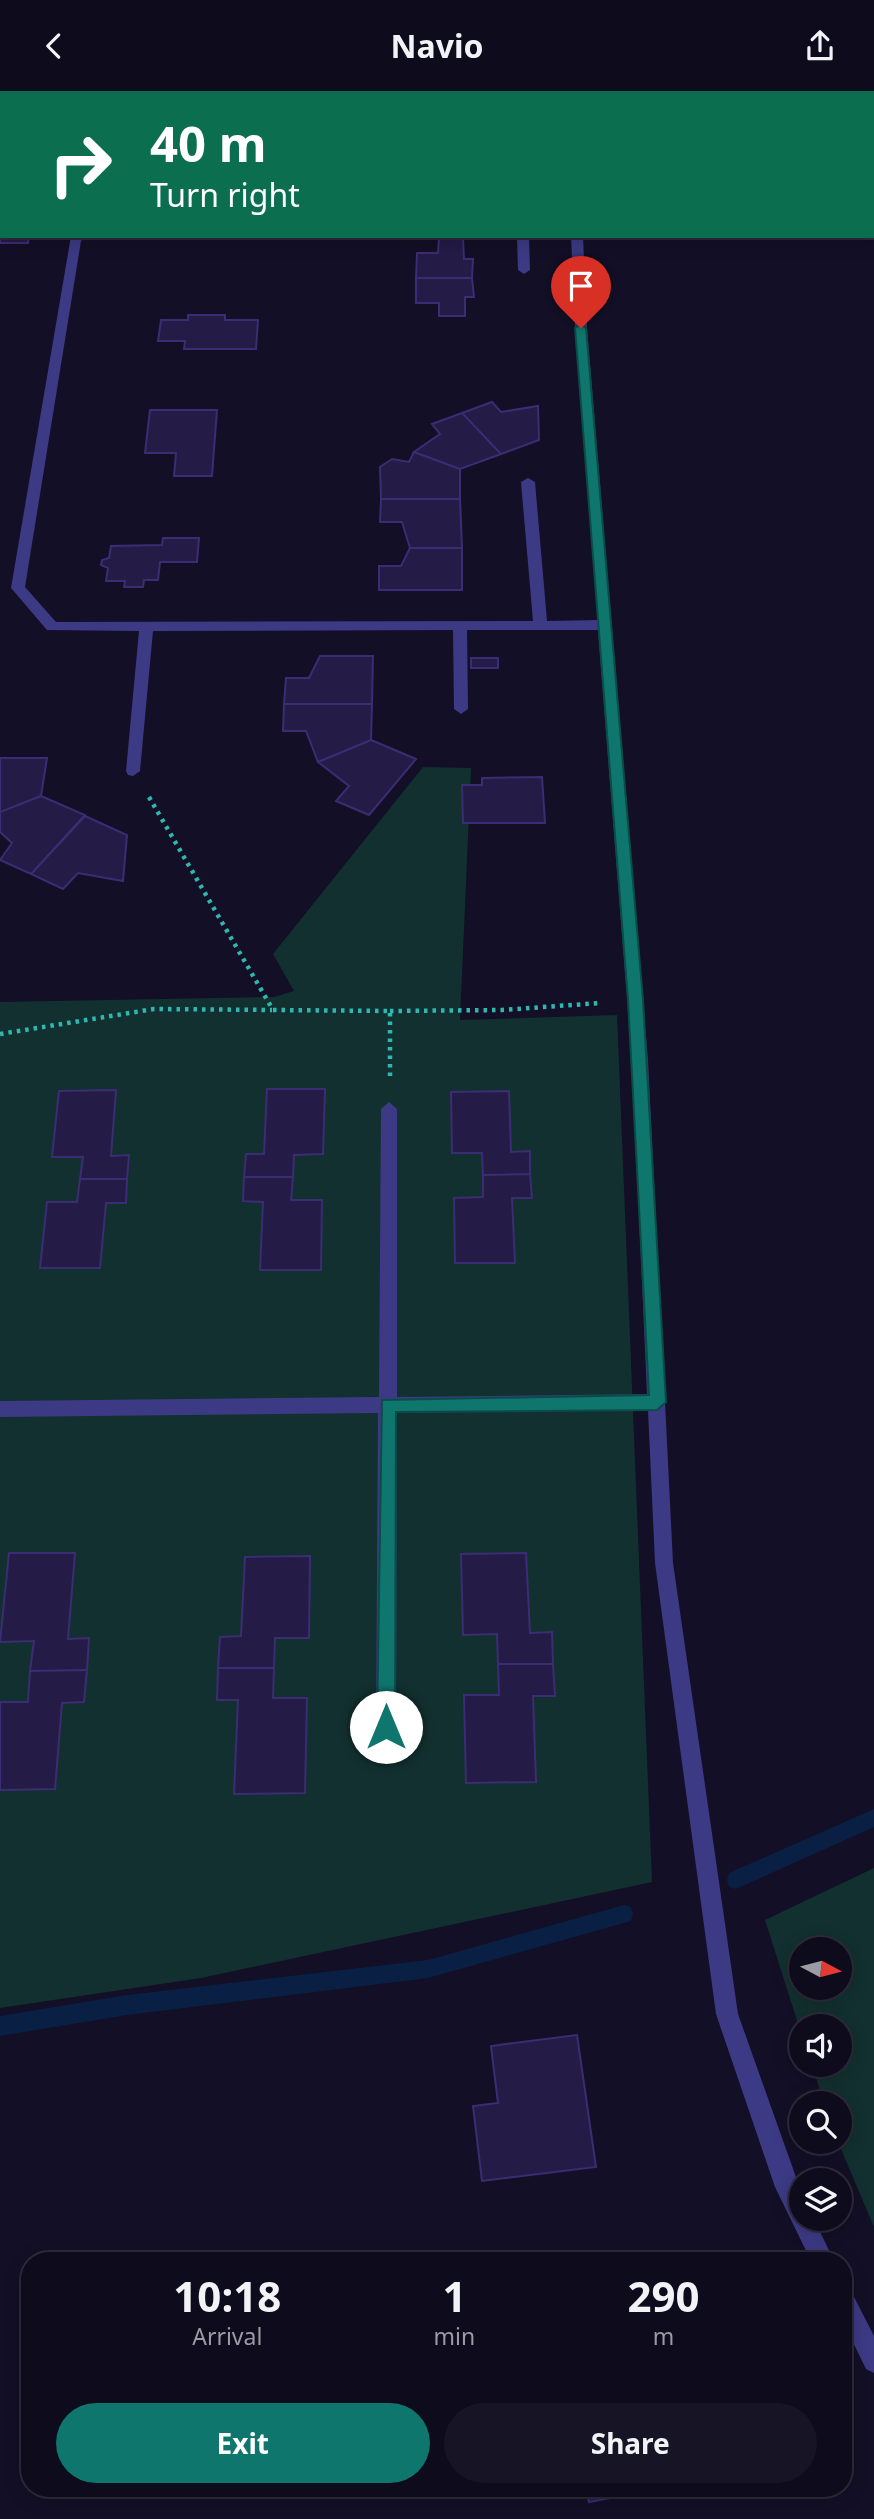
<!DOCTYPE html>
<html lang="en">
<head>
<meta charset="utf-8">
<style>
  :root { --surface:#0e0b1c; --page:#171425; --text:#f1f3f6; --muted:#9b9ba3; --line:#2e2b3b; --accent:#0f766e }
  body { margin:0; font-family:"Noto Sans",sans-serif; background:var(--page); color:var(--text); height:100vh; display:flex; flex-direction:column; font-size:26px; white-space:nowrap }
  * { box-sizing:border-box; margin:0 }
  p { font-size:23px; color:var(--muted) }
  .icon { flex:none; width:38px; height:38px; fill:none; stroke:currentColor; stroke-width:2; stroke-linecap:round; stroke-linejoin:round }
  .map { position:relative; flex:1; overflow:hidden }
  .details { position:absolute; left:21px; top:2161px; width:831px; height:245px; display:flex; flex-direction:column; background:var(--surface); border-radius:28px; box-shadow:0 4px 18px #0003,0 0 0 2px var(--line) }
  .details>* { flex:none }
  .top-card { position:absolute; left:0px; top:0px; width:875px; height:147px; box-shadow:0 4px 18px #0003,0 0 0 2px var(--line); background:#0b6e4f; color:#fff; overflow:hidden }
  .needle { width:46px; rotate:97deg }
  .tools { position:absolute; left:789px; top:1846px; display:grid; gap:14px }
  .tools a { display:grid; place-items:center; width:63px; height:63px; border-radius:50%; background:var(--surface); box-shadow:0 4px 18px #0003,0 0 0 2px var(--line); font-size:35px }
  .pin { position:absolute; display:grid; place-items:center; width:60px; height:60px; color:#fff; margin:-72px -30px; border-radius:50% 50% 50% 0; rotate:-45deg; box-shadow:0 0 7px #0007 }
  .pin .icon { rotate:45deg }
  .me { position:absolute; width:77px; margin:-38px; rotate:0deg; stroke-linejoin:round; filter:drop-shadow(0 0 5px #0008) }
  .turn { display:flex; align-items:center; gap:24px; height:147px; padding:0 35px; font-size:32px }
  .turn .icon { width:91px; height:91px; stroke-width:2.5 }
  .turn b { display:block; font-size:49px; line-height:60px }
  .eta { display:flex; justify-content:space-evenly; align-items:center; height:119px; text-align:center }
  .eta b { font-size:42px; font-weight:700; line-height:49px }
  .primary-button { display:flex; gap:14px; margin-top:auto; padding:14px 35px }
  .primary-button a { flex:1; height:80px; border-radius:42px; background:var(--accent); color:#fff; font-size:28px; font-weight:700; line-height:80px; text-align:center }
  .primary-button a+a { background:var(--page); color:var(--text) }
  header { display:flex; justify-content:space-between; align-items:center; height:91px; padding:0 35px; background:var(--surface); font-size:32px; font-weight:700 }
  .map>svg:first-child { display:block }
</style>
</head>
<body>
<header><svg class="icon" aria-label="back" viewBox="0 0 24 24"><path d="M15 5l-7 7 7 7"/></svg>Navio<svg class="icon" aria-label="share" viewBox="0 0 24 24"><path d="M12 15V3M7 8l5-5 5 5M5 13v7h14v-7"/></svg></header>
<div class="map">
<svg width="874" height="2428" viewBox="0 0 874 2428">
  <rect width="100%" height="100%" fill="#130f26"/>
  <!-- green -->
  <path fill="#12302f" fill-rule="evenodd" d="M423 676 471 677 460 929 617 924 652 1791 201 1887 0 1917V911L274 906 294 900 273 863Z
    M874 1777V2136L838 2051 840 2012H824L812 1974H840V1936H802L801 1942 765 1829ZM802 1858H840V1897H802Z"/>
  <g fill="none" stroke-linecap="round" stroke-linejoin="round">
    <!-- stream -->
    <path fill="#0a1f44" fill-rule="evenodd" d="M874 1718V1736L736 1798 729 1796 727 1789 729 1782Z
      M624 1814 631 1816 633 1823 631 1830 624 1832 428 1887 127 1924 0 1945V1925L127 1904 428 1869Z"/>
  </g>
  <!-- building -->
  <path fill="#241b47" stroke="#3b2d73" stroke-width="2" d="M0 131 2 145H29L28 152H0Z
    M439 147H463L464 168H473L472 187H416L417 162H438Z
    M416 187H472L474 206H465V225H439V212H416Z
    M188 224H225V229H258L256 258H184L185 250H158L161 229H188Z
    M492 311 501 321 538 315 539 349 501 363 462 322Z
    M150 319H217L212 385H174L176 362H145Z
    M462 322 501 363 460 378 414 361 440 343 432 333Z
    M414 361 460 378V408H381L380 376 392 368 409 371Z
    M381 408H460L462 457H410L402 431H380Z
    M163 447H199L197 471H160L158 489H144L143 496H124L125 490H106L108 477 101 474 102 469 109 467 111 455 162 454Z
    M410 457H462V499H379V475H401Z
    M320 565H373L372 613H284L286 587H309Z
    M471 567H498V577H471Z
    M284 613H372L371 649 318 671 306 640H283Z
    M371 649 416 668 369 724 336 710 349 695 318 671Z
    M0 667H47L41 705 0 721Z
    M542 686 545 732H463L462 694H482V687Z
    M41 705 85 724 31 783 0 769 12 752 0 741V721Z
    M85 725 127 744 123 790 78 782 63 798 31 783Z
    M267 998H325L323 1063 294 1064 293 1086H244L246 1063H264Z
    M116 999 111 1065 129 1064 127 1088H80L83 1066H52L59 1000Z
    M509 1000 511 1061 530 1060V1083L483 1084 482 1062H452L451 1001Z
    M530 1083 532 1107H512L515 1172H455L454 1107 483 1106V1084Z
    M244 1086H293L291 1109H322L321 1179H260L263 1111 243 1110Z
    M80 1088H127L126 1112H106L100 1177H40L47 1111H77Z
    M9 1462H75L68 1548 89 1547 87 1579 30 1580 34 1550 0 1551Z
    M526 1462 530 1542 552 1541 553 1573H498L497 1543 463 1544 461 1463Z
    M310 1465 309 1547H275L274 1577H218L220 1546 241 1545 245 1466Z
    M498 1573H553L555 1605H533L536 1691 466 1692 464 1604H499Z
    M218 1577H274L273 1607H307L305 1702 234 1703 238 1609H217Z
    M87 1579 84 1611 62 1612 55 1698 0 1699V1611H28L30 1580Z
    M577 1944 596 2076 482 2090 473 2015 498 2012 491 1955Z
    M586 2398H657L589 2411Z"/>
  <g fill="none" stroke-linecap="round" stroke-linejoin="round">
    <!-- path -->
    <path stroke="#2fb8b0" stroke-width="4.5" stroke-dasharray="3.5 5" stroke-linecap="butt" d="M149 706 273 919 390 920V986
      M390 920 502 919 600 912
      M0 943 154 918 272 919"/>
    <!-- minor -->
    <path fill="#3d3a85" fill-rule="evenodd" d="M228 0H238V2H228Z
      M538 0H548L549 2H538Z
      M71 145H86L81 150 25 496 56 531 533 530 521 391 528 387 535 391 547 530 598 529 575 237 571 145H583L587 237 648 969 673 1472 738 1923 802 2103V2128H814L834 2170H811L775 2096 716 1923 655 1472 648 1319 397 1322 396 1636 393 1643 386 1646 379 1643 376 1636 378 1322 0 1326V1310L379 1306 381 1018 389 1011 397 1018V1306L647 1303 632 969 598 539H467L468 618 461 623 454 618 453 539 153 540 140 680 133 685 128 684 126 680 139 540 47 539 11 497Z
      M517 145H529L530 179 524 183 518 179Z
      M844 2199 852 2202 874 2245V2282L866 2278 844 2233Z"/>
  </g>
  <!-- route -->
  <path fill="#0f766e" stroke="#0a4d48" stroke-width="2" d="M581 233 586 237 643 909 666 1311 657 1319 396 1321 395 1636 392 1642 386 1644 380 1642 377 1636 382 1309 649 1304 628 909 575 237Z"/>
</svg>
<div class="tools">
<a><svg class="needle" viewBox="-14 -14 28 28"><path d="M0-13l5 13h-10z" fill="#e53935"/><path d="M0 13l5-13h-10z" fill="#9b9ba3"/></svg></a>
<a><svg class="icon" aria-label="sound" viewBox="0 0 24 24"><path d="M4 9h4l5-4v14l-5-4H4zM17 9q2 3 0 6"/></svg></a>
<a><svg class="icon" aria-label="search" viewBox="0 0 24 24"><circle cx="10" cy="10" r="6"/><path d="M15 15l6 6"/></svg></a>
<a><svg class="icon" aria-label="layers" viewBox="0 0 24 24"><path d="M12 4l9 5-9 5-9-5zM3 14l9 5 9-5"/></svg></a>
</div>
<div class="pin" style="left:581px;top:237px;background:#d93025"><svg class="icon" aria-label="arrive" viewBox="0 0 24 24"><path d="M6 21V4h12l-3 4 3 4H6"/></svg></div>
<svg class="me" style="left:386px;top:1636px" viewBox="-20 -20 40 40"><circle r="19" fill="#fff"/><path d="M0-13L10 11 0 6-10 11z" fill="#0f766e"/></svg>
<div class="top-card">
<div class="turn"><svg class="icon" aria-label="right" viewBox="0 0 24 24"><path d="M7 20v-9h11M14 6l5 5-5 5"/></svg><div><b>40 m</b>Turn right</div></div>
</div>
<section class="details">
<div class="eta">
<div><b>10:18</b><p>Arrival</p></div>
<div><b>1</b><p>min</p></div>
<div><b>290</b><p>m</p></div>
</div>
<div class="primary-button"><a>Exit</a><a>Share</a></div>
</section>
</div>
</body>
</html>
